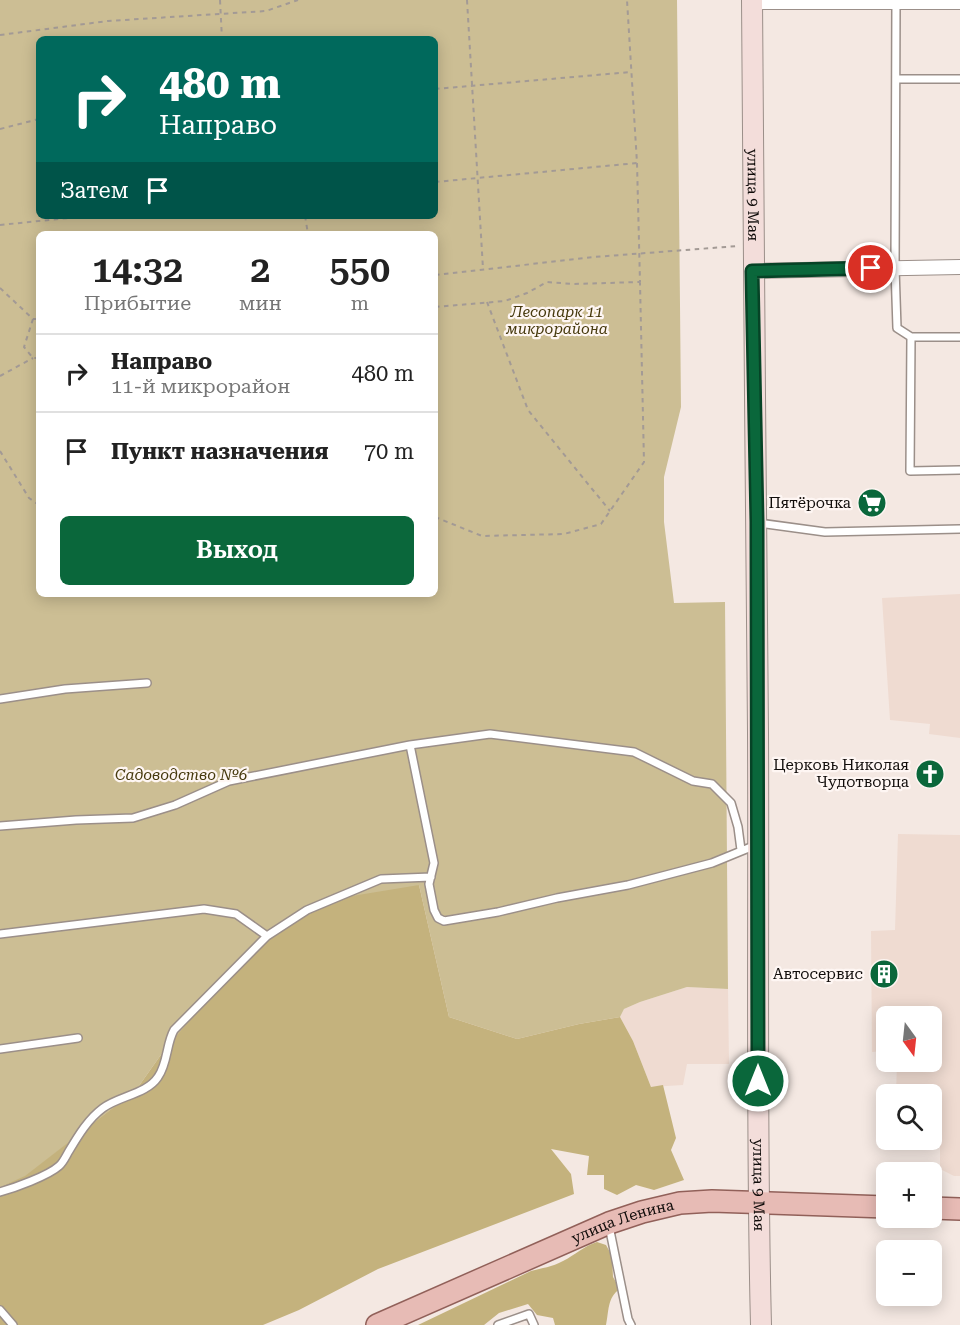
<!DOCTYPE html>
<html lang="ru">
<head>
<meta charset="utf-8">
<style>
  :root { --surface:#fff; --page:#f6f6f6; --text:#222; --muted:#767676; --line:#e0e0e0; --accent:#0a673b }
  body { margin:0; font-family:"Roboto Serif",serif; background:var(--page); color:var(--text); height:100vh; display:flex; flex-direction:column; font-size:22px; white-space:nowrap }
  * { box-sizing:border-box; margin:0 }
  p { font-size:20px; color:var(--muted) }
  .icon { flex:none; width:33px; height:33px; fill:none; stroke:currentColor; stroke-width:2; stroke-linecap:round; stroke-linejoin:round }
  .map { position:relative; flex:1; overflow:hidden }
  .panel { position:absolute; left:36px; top:231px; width:402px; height:366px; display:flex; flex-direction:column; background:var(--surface); border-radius:9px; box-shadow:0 3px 15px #0003 }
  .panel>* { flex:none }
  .banner { position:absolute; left:36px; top:36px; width:402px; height:183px; border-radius:9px; box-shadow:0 3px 15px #0003; background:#00695c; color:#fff; overflow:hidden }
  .needle { width:39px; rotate:165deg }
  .tools { position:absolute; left:876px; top:1006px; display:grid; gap:12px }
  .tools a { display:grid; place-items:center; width:66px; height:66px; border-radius:9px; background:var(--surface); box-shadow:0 3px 15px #0003; font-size:30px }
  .pin { position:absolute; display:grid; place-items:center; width:51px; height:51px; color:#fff; margin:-26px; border:3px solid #fff; border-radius:50%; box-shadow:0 2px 6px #0007 }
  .me { position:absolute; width:66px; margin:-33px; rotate:0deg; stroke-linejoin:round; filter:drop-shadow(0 0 4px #0008) }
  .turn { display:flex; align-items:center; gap:21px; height:126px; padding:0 24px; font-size:27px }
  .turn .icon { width:78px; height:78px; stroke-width:2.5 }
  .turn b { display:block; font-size:42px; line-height:51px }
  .then { display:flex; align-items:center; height:57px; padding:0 24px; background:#0003; gap:12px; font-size:22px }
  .eta { display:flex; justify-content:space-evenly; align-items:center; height:102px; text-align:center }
  .eta b { font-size:36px; font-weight:600; line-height:42px }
  .primary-button { display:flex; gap:12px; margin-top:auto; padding:12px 24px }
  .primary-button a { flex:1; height:69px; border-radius:9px; background:var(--accent); color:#fff; font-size:24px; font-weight:600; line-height:69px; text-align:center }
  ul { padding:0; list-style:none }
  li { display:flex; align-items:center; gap:18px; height:78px; padding:0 24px; border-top:2px solid var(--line) }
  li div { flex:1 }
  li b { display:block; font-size:22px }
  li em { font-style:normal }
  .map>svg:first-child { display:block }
</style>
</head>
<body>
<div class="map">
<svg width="960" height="1325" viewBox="0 0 960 1325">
  <rect width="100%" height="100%" fill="#f4e8e2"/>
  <!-- built -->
  <path fill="#efdbd1" d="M960 594V738L929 734 930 724 890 720 882 598Z
    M898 834 960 835V1176H954L940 1169V1136H932V1095H896L897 1062H932V1017H886V1051L872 1052 871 931 895 930Z
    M687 987 728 989 729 1064H687L683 1085 651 1087 633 1041 620 1017 624 1009 640 1002Z"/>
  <!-- green -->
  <path fill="#ccbe94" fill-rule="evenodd" d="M0 0H677L681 407 664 477V522L674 603 725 602 728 989 687 987 640 1002 624 1009 620 1017 579 1024 517 1039 449 1017 419 885 165 1049 136 1090 25 1177 0 1187ZM39 39H435V216H39ZM39 234H435V594H39Z"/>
  <!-- forest -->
  <path fill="#c4b27d" d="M419 885 449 1017 517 1039 579 1024 620 1017 633 1041 651 1087 663 1085 676 1138 671 1150 684 1180 654 1190 636 1185 617 1195 604 1189V1175H587L589 1156 551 1149 571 1174 574 1194 378 1269 299 1310 263 1325H0V1187L25 1176 136 1090 165 1049 264 935 346 897Z
    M597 1242 606 1245 612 1256 613 1277 620 1289C607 1297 609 1312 606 1325H555L553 1318 537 1315 528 1304 499 1313 484 1325H418L531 1271C542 1268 552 1267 563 1261 575 1255 584 1246 597 1242Z"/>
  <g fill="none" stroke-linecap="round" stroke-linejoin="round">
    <!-- service casing -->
    <g stroke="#9b8f89" stroke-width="10">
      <path id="service" d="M896 1 895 268 897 328 911 337H960
        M896 79H960
        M911 337 910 471 960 470
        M759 523 825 532 960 529
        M0 699 65 689 147 683
        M410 745 490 734 634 752 693 781 712 784 731 803 738 827 741 850
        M0 826 76 820 133 818 175 805 229 781 410 745 434 863 429 884 434 910 438 918 444 921 498 912 557 898 628 885 712 863 756 845
        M0 934 204 909 236 914 267 936
        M0 1049 78 1038
        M0 1192C14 1188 48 1176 59 1166 63 1163 66 1156 69 1151 78 1136 88 1119 103 1108 119 1096 147 1094 158 1077 168 1063 166 1044 174 1030L267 936 307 910 381 879 431 877
        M609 1226 628 1319 631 1325
        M0 1310 13 1325
        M498 1325 529 1314 534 1325"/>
    </g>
    <!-- minor casing -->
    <g stroke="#9b8f89" stroke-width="16">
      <path id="minor" d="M752 2H960
        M752 271 960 267"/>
    </g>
    <!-- secondary casing -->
    <g stroke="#9b8f89" stroke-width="22">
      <g id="secondary">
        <path id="s1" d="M752 0C752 244 757 488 758 732 759 930 756 1128 761 1325"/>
      </g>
    </g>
    <!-- primary casing -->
    <g stroke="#916059" stroke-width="24">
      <g id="primary">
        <path d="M932 1208 960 1209"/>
        <path id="s2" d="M377 1325 609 1223 642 1212 680 1203 712 1201 886 1207"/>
      </g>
    </g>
    <!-- path -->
    <path stroke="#a39a95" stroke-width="2" stroke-dasharray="4.5 4.5" stroke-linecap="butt" d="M220 0 222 39
      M467 0 483 269
      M0 35 108 21 266 11 298 0
      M435 89 631 72
      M0 129 39 119
      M435 182 637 163
      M305 216 308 234
      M0 225 88 216
      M435 275 594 257 738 246
      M0 288 33 319H39
      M487 302 528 410 610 511
      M435 307 505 301 527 293 547 282 573 284 640 282 637 163 627 0
      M33 319 24 347 33 358H39
      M0 376 33 358
      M0 451 29 498 39 505
      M435 517 482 536 564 534 601 524 644 462 640 283"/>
    <!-- service -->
    <use href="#service" stroke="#fff" stroke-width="7"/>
    <!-- minor -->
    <use href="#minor" stroke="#fff" stroke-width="14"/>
    <!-- secondary -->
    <use href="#secondary" stroke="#f3ddda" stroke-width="20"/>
    <!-- primary -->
    <use href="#primary" stroke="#e7bbb5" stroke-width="21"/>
  </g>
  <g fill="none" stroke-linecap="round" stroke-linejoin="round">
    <!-- route casing -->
    <g stroke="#064326" stroke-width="15">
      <path id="route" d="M758 1081 757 522 752 271 871 268"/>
    </g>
    <!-- route -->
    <use href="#route" stroke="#0a673b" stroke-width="10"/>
  </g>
  <!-- icons -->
  <defs>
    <g id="supermarket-disc" transform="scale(1.5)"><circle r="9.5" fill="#0a673b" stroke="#fef6f3"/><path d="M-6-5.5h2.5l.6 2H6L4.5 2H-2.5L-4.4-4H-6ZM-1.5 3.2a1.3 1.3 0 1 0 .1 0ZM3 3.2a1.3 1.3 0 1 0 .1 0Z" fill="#fff"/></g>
    <g id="church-disc" transform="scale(1.5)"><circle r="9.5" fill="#0a673b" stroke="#fef6f3"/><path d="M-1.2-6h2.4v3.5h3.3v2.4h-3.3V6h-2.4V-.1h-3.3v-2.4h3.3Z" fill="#fff"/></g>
    <g id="building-disc" transform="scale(1.5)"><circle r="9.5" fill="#0a673b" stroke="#fef6f3"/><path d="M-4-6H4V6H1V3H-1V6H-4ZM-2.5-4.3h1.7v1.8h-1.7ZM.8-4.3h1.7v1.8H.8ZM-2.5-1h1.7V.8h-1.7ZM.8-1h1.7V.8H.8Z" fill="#fff"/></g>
  </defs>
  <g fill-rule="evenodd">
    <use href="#supermarket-disc" x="872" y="503"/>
    <use href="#church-disc" x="930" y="774"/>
    <use href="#building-disc" x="884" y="974"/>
  </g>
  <g text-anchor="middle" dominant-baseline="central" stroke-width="4.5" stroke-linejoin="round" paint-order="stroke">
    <!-- street labels -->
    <g font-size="15" fill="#100c0a" stroke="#fef6f3">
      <text stroke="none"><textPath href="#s1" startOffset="195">улица 9 Мая</textPath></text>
      <text stroke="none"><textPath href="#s1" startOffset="1185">улица 9 Мая</textPath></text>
      <text stroke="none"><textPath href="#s2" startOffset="267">улица Ленина</textPath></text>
    </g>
    <!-- park labels -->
    <g font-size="15" font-style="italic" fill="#46390d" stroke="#fef6f3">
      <text x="557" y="312">Лесопарк 11<tspan x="557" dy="17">микрорайона</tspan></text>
      <text x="181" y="775">Садоводство №6</text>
    </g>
    <!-- poi labels -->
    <g font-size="15" fill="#100c0a" stroke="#fef6f3" text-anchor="end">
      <text x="851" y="503">Пятёрочка</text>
      <text x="909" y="765">Церковь Николая<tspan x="909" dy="17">Чудотворца</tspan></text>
      <text x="863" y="974">Автосервис</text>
    </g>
  </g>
</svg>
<div class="tools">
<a><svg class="needle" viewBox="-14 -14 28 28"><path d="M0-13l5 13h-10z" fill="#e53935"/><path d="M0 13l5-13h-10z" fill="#767676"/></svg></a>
<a><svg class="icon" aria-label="search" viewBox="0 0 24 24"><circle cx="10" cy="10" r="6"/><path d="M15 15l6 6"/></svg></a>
<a>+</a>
<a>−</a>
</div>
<div class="pin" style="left:871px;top:268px;background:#d93025"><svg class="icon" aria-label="arrive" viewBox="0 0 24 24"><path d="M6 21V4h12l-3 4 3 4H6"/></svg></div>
<svg class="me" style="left:758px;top:1081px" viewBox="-20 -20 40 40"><circle r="17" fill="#0a673b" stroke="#fff" stroke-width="3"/><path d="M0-11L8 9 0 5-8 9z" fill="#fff"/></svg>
<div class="banner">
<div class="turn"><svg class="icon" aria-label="right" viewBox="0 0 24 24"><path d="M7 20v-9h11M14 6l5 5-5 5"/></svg><div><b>480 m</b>Направо</div></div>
<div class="then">Затем<svg class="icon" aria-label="arrive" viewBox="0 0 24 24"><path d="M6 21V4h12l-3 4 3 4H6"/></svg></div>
</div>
<section class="panel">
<div class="eta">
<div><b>14:32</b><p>Прибытие</p></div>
<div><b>2</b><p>мин</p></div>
<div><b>550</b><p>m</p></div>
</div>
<ul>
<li><svg class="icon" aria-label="right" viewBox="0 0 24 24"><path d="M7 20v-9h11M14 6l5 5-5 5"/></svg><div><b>Направо</b><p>11-й микрорайон</p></div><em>480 m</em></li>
<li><svg class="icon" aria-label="arrive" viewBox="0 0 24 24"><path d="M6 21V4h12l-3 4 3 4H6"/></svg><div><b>Пункт назначения</b></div><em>70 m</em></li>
</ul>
<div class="primary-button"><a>Выход</a></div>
</section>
</div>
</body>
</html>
